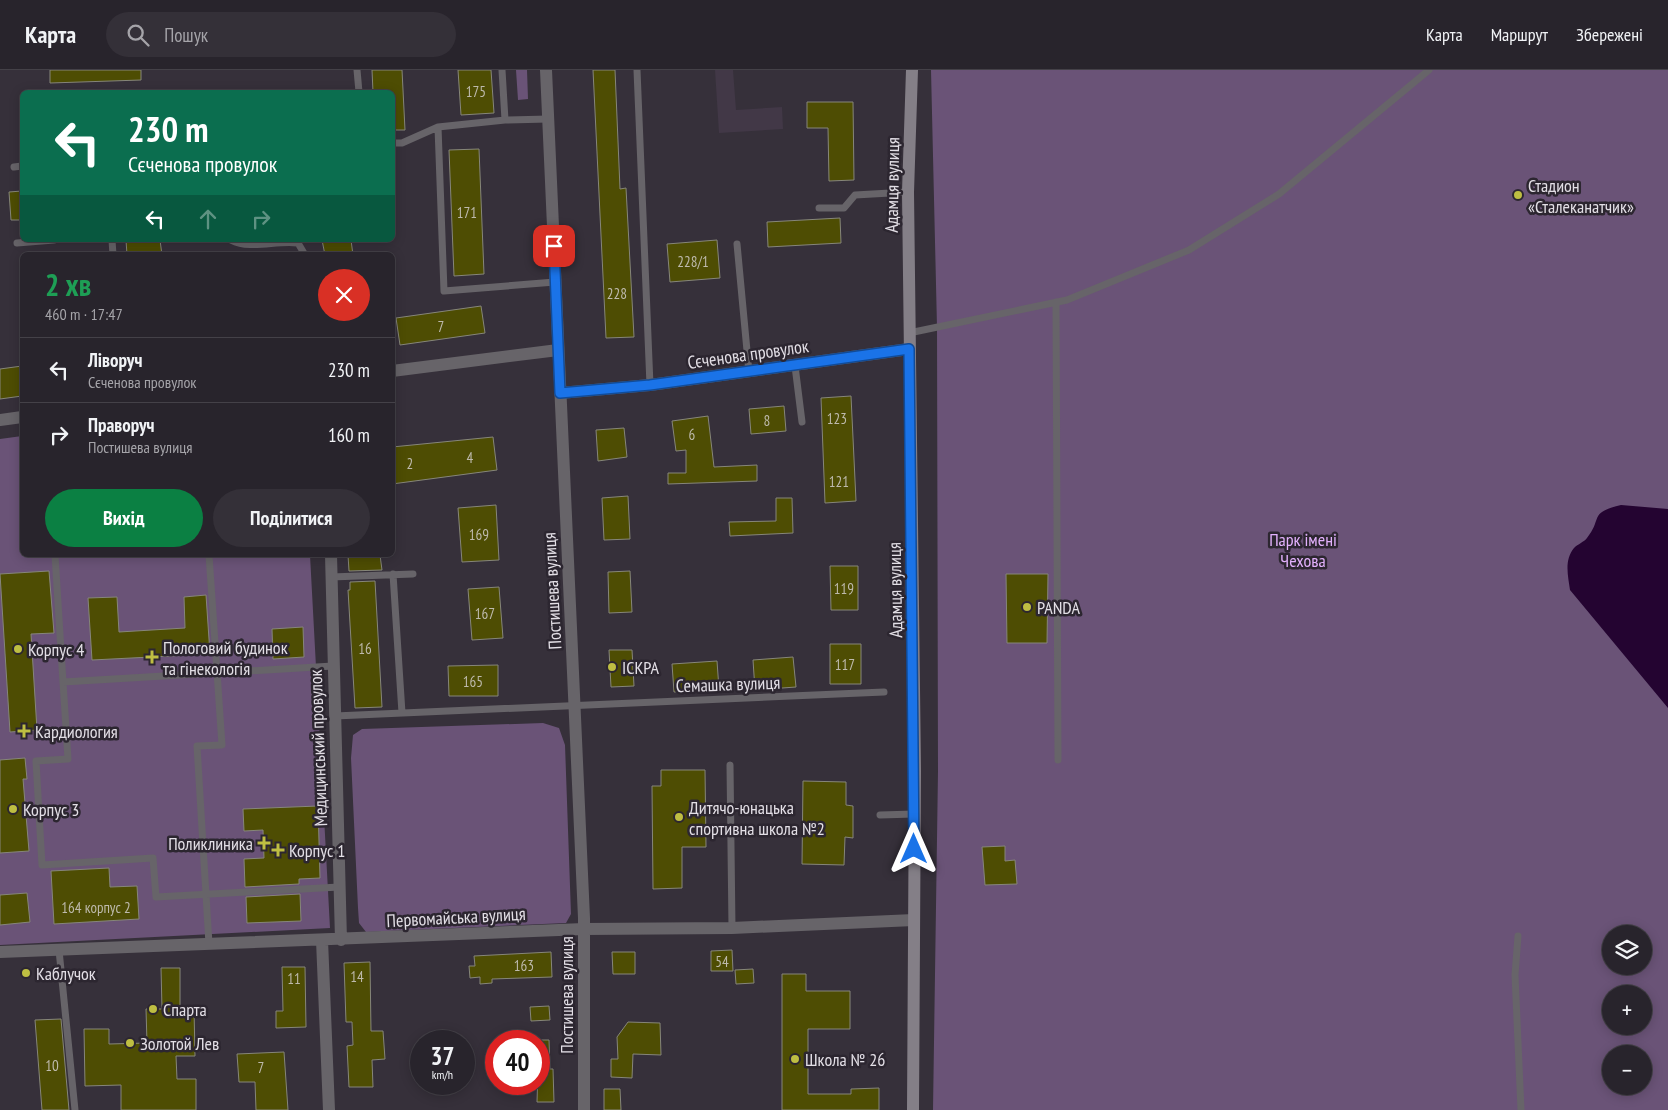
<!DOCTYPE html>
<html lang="uk">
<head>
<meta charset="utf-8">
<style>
  :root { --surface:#28242c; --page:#343038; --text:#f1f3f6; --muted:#a5a4a9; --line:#444148; --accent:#0b8043 }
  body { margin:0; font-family:"PT Sans Narrow",sans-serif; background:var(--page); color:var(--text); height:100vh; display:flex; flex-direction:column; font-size:19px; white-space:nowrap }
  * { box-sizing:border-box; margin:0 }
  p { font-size:16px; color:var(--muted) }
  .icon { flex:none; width:28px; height:28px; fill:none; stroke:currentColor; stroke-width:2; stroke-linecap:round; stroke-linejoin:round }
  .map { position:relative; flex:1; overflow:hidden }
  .sheet { position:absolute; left:20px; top:182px; width:375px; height:305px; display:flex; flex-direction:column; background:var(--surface); border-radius:8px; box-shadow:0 2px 12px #0003,0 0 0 1px var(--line) }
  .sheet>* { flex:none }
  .banner { position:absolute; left:20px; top:20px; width:375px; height:152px; border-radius:8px; box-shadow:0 2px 12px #0003,0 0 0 1px var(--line); background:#0b6e4f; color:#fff; overflow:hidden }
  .controls { position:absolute; left:1602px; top:855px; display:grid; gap:10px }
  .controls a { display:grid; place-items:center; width:50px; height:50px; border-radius:50%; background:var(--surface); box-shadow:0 2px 12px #0003,0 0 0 1px var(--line); font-size:25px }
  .speed { position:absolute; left:410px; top:960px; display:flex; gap:10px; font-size:25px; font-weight:700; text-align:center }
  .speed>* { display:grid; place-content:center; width:65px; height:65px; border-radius:50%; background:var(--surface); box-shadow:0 2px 12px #0003,0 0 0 1px var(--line); line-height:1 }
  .speed small { font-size:12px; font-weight:400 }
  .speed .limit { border:8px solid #d22; background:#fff; color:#111 }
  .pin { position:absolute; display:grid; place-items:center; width:42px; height:42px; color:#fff; margin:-21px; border-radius:10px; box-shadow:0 2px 8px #0006 }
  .me { position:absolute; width:55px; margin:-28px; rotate:0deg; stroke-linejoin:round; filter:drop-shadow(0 0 4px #0008) }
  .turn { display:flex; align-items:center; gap:18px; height:105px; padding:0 25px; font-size:22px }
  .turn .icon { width:65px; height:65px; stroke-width:2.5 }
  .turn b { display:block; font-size:35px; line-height:42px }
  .lanes { display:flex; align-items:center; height:48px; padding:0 25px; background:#0003; justify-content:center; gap:25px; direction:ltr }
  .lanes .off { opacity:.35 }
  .round { display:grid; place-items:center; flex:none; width:52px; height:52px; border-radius:26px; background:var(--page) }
  .summary { display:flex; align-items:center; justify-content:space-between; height:85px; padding:0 25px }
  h1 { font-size:30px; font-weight:700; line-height:38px; color:#1e9e55 }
  .primary-button { display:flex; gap:10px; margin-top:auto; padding:10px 25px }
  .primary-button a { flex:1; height:58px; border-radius:30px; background:var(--accent); color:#fff; font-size:20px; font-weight:700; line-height:58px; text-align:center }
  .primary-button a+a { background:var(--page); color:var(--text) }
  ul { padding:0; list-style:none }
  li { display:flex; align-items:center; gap:15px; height:65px; padding:0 25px; border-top:1px solid var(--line) }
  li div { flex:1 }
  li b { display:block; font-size:19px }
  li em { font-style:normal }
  header { display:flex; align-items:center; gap:30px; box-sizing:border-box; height:70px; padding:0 25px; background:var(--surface); border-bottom:1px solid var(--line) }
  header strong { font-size:24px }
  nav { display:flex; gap:28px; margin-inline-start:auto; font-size:18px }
  .search { width:350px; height:45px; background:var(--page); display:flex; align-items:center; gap:12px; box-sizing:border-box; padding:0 18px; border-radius:28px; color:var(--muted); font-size:19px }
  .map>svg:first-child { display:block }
</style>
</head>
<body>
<header>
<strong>Карта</strong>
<div class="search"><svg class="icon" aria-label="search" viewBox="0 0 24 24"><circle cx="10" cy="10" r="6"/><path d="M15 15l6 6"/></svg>Пошук</div>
<nav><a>Карта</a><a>Маршрут</a><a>Збережені</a></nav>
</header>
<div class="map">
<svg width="1668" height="1040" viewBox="0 0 1668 1040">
  <rect width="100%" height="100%" fill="#36303a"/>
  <!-- built -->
  <path fill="#423847" d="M715 0H733L736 40 782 37 783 59 719 63Z"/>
  <!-- green -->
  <path fill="#6a5377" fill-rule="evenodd" d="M516 0H527L528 29 518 30Z
    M931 0H1668V1040H933L938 701 937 257ZM1611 864H1644V896H1611ZM1611 924H1644V956H1611ZM1611 984H1644V1016H1611Z
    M22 366V485H310L330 858 0 875V369Z
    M543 653 559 658 565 675 571 844 566 853 366 862 359 853 358 838 351 688 353 665 362 659Z"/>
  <!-- water -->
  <path fill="#240431" d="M1621 435 1668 439V638L1570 520C1568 506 1564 490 1574 478 1578 474 1584 472 1587 468 1603 448 1588 443 1621 435Z"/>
  <!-- building -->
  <path fill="#4e4d03" stroke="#86867a" d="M50 0H141V10L50 13Z
    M372 0H402L405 60H392V22H373Z
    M458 0H491L494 43 461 45Z
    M593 0H615L620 119 626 118 634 267 606 268Z
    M807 32H853L854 110 829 111 828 58H807Z
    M479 79 484 204 454 206 449 80Z
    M22 121V150H11L9 122Z
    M840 148 841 173 768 177 767 152Z
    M126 170H160L162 185H127Z
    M322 170H351L353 185H325Z
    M717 170 720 208 670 212 667 174Z
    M481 236 485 263 400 275 396 248Z
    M22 296V326L0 329V299Z
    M851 326 856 431 825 433 821 328Z
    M784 336 786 361 751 364 749 339Z
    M708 346 714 397 757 395V411L668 414V403H686V380L676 381 672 351Z
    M624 358 627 387 598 391 596 360Z
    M493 367 497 400 392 414V377Z
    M628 426 630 469 604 470 602 428Z
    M776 428H792L793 463 730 466 729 452 776 451Z
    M496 435 499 490 462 492 458 438Z
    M348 485H380L382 500 349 501Z
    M830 496H858V540H831Z
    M49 501 54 563 31 564 37 660 10 662 0 504Z
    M630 501 632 542 609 543 608 502Z
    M1006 504H1048L1047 573H1007Z
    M375 511 382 637 355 638 348 520H350V512Z
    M499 517 503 568 472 570 468 519Z
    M206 525 210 584 92 590 88 528 117 527 119 562 185 558 184 527Z
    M303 557 304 587 273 589 272 559Z
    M830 574H861V614H830Z
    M609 580H632L634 616 611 617Z
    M793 587 796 617 755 620 753 590Z
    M717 591 719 619 674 622 672 594Z
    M498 595V626H449L448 596Z
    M25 688 27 709H23L29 781 0 783V690Z
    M661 700H705L706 777H682V818L653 819 652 716H661Z
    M803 711 846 712V735L853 736V768L845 767 844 795 802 794Z
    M318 736 320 808 299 809V814L245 817 244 789 264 788 263 760 244 761 243 739Z
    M1005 776V791L1015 790 1017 814 985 815 982 777Z
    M109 798 110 817 137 816 139 849 54 854 51 801Z
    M27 823 30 852 0 855V825Z
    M300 824 301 851 247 853 246 827Z
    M732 880 733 901H711V881Z
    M551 882 552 907 492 909V913L480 914V907L470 908 469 896H475L474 886Z
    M612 882H635V904H613Z
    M370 892 371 961H383L385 989 372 990 373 1017H349L347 976 353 975 352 952H346L344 893Z
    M282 897H305L306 957 276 958V941H283Z
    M161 898H180V939H194L195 986H176L177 1009H196V1040H121V1015L85 1016 84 959H109V974L147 973 146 939H162Z
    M753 899 754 913 736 914 735 900Z
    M782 904H806V921H850V959H808V1024H851V1019L879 1018V1040H782Z
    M549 936 550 950 531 951 530 937Z
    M61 949 69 1040H42L35 950Z
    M628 952 660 953 661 985 633 984 632 1008 611 1007V989H618L617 967Z
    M539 970H549L550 999H553L554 1032H537Z
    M284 982 288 1040H256L255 1012H239L237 984Z
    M604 1019H620L621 1040H604Z"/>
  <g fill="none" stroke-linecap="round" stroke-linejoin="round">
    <!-- lane -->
    <path stroke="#676469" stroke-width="7" d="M357 0 359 22
      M502 0 505 50 548 49
      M637 0 650 315
      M438 57 444 221 555 212
      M392 73H402L438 57 505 50
      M14 97 22 96
      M819 138H844L855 125 908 122
      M112 170 113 185
      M231 170C251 180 276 170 298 173L305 185
      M17 173 54 170
      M737 174 749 302
      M1056 232 1058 690
      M909 263 1067 230 1189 180 1279 124 1429 0
      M795 296 802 352
      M55 485 63 612
      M393 504 402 643
      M331 507 413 504
      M333 596 63 612 68 689 36 691 42 795 153 788 156 827 339 817
      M335 646 884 622
      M730 695 732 858
      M880 745 914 744
      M1518 866 1515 905 1521 1040
      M209 874 197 676 222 675 209 485
      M59 880 75 1040"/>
    <!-- street -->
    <path stroke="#676469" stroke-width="12" d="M546 0 584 848V1040
      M392 301 558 280
      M560 323 650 315 909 279
      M0 350 22 347
      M331 485 341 870
      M322 870 329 1040
      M0 882 584 859 732 858 914 850"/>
    <!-- secondary -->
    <path stroke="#847f87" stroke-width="12" d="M912 0 908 122 915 701 913 1040"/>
  </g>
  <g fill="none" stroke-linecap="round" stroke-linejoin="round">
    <!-- route casing -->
    <g stroke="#114b97" stroke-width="12">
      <path id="route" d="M554 176 560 323 650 315 909 279 914 779"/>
    </g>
    <!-- route -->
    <use href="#route" stroke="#1a73e8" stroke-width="9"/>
  </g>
  <!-- markers -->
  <g fill="#bebe42" stroke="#2c2630" stroke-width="2">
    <circle cx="1518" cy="125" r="5"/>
    <circle cx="1027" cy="537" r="5"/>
    <circle cx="18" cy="579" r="5"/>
    <path d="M149.5 579.5h5v5h5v5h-5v5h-5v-5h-5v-5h5z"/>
    <circle cx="612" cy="597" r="5"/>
    <path d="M21.5 653.5h5v5h5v5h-5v5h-5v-5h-5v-5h5z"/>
    <circle cx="13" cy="739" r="5"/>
    <circle cx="679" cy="747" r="5"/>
    <path d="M261.5 765.5h5v5h5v5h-5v5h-5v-5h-5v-5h5z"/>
    <path d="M275.5 772.5h5v5h5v5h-5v5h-5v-5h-5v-5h5z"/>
    <circle cx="26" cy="903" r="5"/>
    <circle cx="153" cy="939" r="5"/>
    <circle cx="130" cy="973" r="5"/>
    <circle cx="795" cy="989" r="5"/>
  </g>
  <g text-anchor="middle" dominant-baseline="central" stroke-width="5" stroke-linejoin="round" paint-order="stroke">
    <!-- number labels -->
    <g font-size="15" fill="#bebaad">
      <text x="476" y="21">175</text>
      <text x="467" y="142">171</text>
      <text x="693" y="191">228/1</text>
      <text x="617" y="223">228</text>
      <text x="441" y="256">7</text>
      <text x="837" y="348">123</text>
      <text x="767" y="350">8</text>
      <text x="692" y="364">6</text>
      <text x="470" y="387">4</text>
      <text x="410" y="393">2</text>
      <text x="839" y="411">121</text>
      <text x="479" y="464">169</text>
      <text x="844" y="518">119</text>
      <text x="485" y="543">167</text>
      <text x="365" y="578">16</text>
      <text x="845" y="594">117</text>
      <text x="473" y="611">165</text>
      <text x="96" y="837">164 корпус 2</text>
      <text x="722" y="891">54</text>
      <text x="524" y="895">163</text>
      <text x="357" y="906">14</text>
      <text x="294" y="908">11</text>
      <text x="52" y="995">10</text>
      <text x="261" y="997">7</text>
    </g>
    <!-- street labels -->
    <g font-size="18" fill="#e3dfe6" stroke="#2c2630">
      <text transform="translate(892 115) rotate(-89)">Адамця вулиця</text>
      <text transform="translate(748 284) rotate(-8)">Сєченова провулок</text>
      <text transform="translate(895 520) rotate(-91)">Адамця вулиця</text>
      <text transform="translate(552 521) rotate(-93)">Постишева вулиця</text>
      <text transform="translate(728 614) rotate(-2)">Семашка вулиця</text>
      <text transform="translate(318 678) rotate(-92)">Медицинський провулок</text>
      <text transform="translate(456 847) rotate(-3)">Первомайська вулиця</text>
      <text transform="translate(566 925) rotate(-90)">Постишева вулиця</text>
    </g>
    <!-- poi labels -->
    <g font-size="18" fill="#e3dfe6" stroke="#2c2630" text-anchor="start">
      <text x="1528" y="115">Стадион<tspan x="1528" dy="21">«Сталеканатчик»</tspan></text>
      <text x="1037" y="537">PANDA</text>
      <text x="163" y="577">Пологовий будинок<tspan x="163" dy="21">та гінекологія</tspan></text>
      <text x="28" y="579">Корпус 4</text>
      <text x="622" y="597">ІСКРА</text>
      <text x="35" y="661">Кардиология</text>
      <text x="689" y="737">Дитячо-юнацька<tspan x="689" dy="21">спортивна школа №2</tspan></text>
      <text x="23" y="739">Корпус 3</text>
      <text x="253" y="773" text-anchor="end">Поликлиника</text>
      <text x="289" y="780">Корпус 1</text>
      <text x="36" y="903">Каблучок</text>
      <text x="163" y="939">Спарта</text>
      <text x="140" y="973">Золотой Лев</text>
      <text x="805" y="989">Школа № 26</text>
    </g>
    <!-- park labels -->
    <g font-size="18" fill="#e3b1fd" stroke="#2c2630">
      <text x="1303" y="469">Парк імені<tspan x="1303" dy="21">Чехова</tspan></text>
    </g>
  </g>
</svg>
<div class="controls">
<a><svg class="icon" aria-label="layers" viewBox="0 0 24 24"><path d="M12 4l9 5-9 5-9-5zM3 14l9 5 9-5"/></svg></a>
<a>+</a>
<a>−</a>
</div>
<div class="speed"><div>37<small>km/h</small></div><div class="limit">40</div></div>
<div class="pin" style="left:554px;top:176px;background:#d93025"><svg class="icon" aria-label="arrive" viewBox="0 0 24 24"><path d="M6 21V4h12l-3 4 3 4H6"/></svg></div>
<svg class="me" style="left:914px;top:779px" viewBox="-20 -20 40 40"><path d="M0-17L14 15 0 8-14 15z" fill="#1a73e8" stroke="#fff" stroke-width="4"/></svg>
<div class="banner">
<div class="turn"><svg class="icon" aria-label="left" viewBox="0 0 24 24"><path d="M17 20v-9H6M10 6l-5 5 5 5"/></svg><div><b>230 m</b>Сєченова провулок</div></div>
<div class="lanes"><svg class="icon" aria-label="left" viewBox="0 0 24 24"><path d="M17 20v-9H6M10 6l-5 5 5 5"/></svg><svg class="icon off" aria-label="ahead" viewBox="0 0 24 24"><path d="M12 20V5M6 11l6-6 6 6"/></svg><svg class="icon off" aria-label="right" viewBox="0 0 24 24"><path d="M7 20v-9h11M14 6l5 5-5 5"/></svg></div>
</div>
<section class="sheet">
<div class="summary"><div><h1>2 хв</h1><p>460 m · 17:47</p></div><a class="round" style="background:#d93025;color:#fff"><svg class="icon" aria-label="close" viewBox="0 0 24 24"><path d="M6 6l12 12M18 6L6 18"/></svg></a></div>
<ul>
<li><svg class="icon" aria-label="left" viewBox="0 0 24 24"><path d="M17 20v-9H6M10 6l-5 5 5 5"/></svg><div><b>Ліворуч</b><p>Сєченова провулок</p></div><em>230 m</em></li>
<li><svg class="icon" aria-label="right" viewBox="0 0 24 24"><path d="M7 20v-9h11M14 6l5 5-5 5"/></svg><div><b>Праворуч</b><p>Постишева вулиця</p></div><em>160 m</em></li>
</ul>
<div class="primary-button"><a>Вихід</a><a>Поділитися</a></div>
</section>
</div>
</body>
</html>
